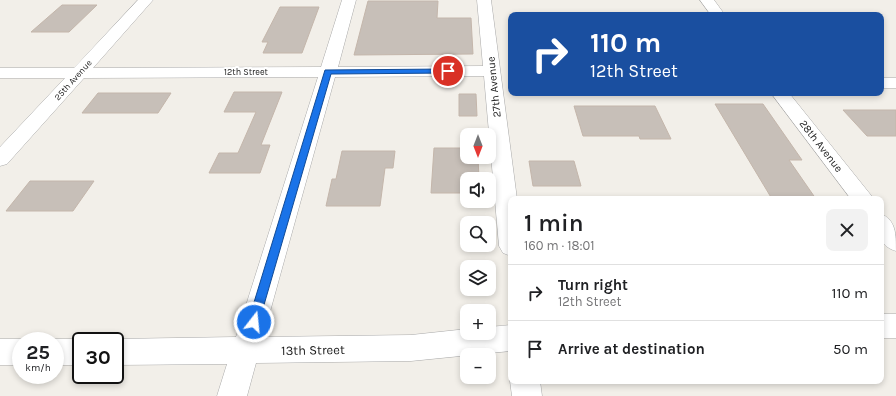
<!DOCTYPE html>
<html lang="en">
<head>
<meta charset="utf-8">
<style>
  :root { --surface:#fff; --page:#f2f2f2; --text:#202124; --muted:#757577; --line:#e0e0e0 }
  body { margin:0; font-family:Karla,sans-serif; background:var(--page); color:var(--text); height:100vh; display:flex; flex-direction:column; font-size:15px; white-space:nowrap }
  * { box-sizing:border-box; margin:0 }
  p { font-size:13px; color:var(--muted) }
  .icon { flex:none; width:22px; height:22px; fill:none; stroke:currentColor; stroke-width:2; stroke-linecap:round; stroke-linejoin:round }
  .map { position:relative; flex:1; overflow:hidden }
  .side { position:absolute; left:508px; top:196px; width:376px; height:188px; display:flex; flex-direction:column; background:var(--surface); border-radius:8px; box-shadow:0 2px 6px #0003 }
  .side>* { flex:none }
  .hud { position:absolute; left:508px; top:12px; width:376px; height:84px; border-radius:8px; box-shadow:0 2px 6px #0003; background:#1a4fa0; color:#fff; overflow:hidden }
  .needle { width:26px; rotate:180deg }
  .controls { position:absolute; left:460px; top:128px; display:grid; gap:8px }
  .controls a { display:grid; place-items:center; width:36px; height:36px; border-radius:8px; background:var(--surface); box-shadow:0 2px 6px #0003; font-size:20px }
  .speed { position:absolute; left:12px; top:332px; display:flex; gap:8px; font-size:20px; font-weight:700; text-align:center }
  .speed>* { display:grid; place-content:center; width:52px; height:52px; border-radius:50%; background:var(--surface); box-shadow:0 2px 6px #0003; line-height:1 }
  .speed small { font-size:10px; font-weight:400 }
  .speed .limit { border:2px solid #111; border-radius:6px; background:#fff; color:#111 }
  .pin { position:absolute; display:grid; place-items:center; width:34px; height:34px; color:#fff; margin:-17px; border:2px solid #fff; border-radius:50%; box-shadow:0 1px 4px #0007 }
  .me { position:absolute; width:44px; margin:-22px; rotate:16deg; stroke-linejoin:round; filter:drop-shadow(0 0 3px #0008) }
  .turn { display:flex; align-items:center; gap:14px; height:84px; padding:0 16px; font-size:18px }
  .turn .icon { width:52px; height:52px; stroke-width:2.5 }
  .turn b { display:block; font-size:28px; line-height:34px }
  .round { display:grid; place-items:center; flex:none; width:42px; height:42px; border-radius:8px; background:var(--page) }
  .overview { display:flex; align-items:center; justify-content:space-between; height:68px; padding:0 16px }
  h1 { font-size:24px; font-weight:600; line-height:30px }
  ul { padding:0; list-style:none }
  li { display:flex; align-items:center; gap:12px; height:56px; padding:0 16px; border-top:1px solid var(--line) }
  li div { flex:1 }
  li b { display:block; font-size:15px }
  li em { font-style:normal }
  .map>svg:first-child { display:block }
</style>
</head>
<body>
<div class="map">
<svg width="896" height="396" viewBox="0 0 896 396">
  <rect width="100%" height="100%" fill="#f2efe9"/>
  <!-- building -->
  <path fill="#c7bfb8" stroke="#c4b6ab" d="M368 1H438L437 18H471L473 54 354 55Z
    M62 5H97L69 32H31Z
    M280 7H319L302 53H263L268 42H262Z
    M234 92H282L261 145H270L260 173H209L219 153H238L256 112H224Z
    M98 93H171L158 113H82Z
    M459 94H476L477 116H459Z
    M715 104H763L802 160H789L816 199H772Z
    M574 106H655L671 139H640L639 136H583Z
    M843 110H896V136H867Z
    M434 148H467V157H478L479 179H467V193H431Z
    M342 151H395L393 168H385L380 206H326L332 179H336Z
    M529 161H574L581 186H533Z
    M30 181H94L73 211H6Z"/>
  <g fill="none" stroke-linecap="round" stroke-linejoin="round">
    <!-- street casing -->
    <g stroke="#a9a9a9" stroke-width="1">
      <path id="street" d="M138 0H153L93 68 321 67 342 0H356L338 67 483 66 477 0H491L517 199H511V256L503 253 499 246 484 76 335 77 263 337 411 335 467 329V333H489V327L511 325V351L411 361 256 363 247 396H217L227 364 115 365V341H109L115 339 236 337 318 77 84 78 7 164 0 166V147L65 78H0V68H74Z
        M700 0H714L725 15H711Z
        M881 78H896V88H881Z
        M771 93H789L874 199H851Z
        M881 214C896 220 896 234 896 251 876 245 881 231 881 214Z
        M881 314H896V338H881Z
        M0 339H21L27 341H21V365H0Z
        M55 339H81L87 341H81V365H55V341H49Z
        M511 379V381H540L542 396H512L510 381Z"/>
    </g>
    <!-- street -->
    <use href="#street" fill="#fff" fill-rule="evenodd"/>
  </g>
  <!-- route -->
  <path fill="#1a73e8" stroke="#114b97" d="M448 69 451 71 450 73 331 74 259 322 258 326 254 327 250 326 248 322 325 70Z"/>
  <g text-anchor="middle" dominant-baseline="central" stroke-width="4" stroke-linejoin="round" paint-order="stroke">
    <!-- far-street labels -->
    <g font-size="9" fill="#222" stroke="#fff">
      <text x="246" y="72">12th Street</text>
      <text transform="translate(73 80) rotate(-48)">25th Avenue</text>
    </g>
    <!-- street labels -->
    <g font-size="11" fill="#222" stroke="#fff">
      <text transform="translate(494 87) rotate(-96)">27th Avenue</text>
      <text transform="translate(821 146) rotate(52)">28th Avenue</text>
    </g>
    <!-- near-street labels -->
    <g font-size="13" fill="#222" stroke="#fff">
      <text transform="translate(313 350) rotate(-1)">13th Street</text>
    </g>
  </g>
</svg>
<div class="controls">
<a><svg class="needle" viewBox="-14 -14 28 28"><path d="M0-13l5 13h-10z" fill="#e53935"/><path d="M0 13l5-13h-10z" fill="#757577"/></svg></a>
<a><svg class="icon" aria-label="sound" viewBox="0 0 24 24"><path d="M4 9h4l5-4v14l-5-4H4zM17 9q2 3 0 6"/></svg></a>
<a><svg class="icon" aria-label="search" viewBox="0 0 24 24"><circle cx="10" cy="10" r="6"/><path d="M15 15l6 6"/></svg></a>
<a><svg class="icon" aria-label="layers" viewBox="0 0 24 24"><path d="M12 4l9 5-9 5-9-5zM3 14l9 5 9-5"/></svg></a>
<a>+</a>
<a>−</a>
</div>
<div class="speed"><div>25<small>km/h</small></div><div class="limit">30</div></div>
<div class="pin" style="left:448px;top:71px;background:#d93025"><svg class="icon" aria-label="arrive" viewBox="0 0 24 24"><path d="M6 21V4h12l-3 4 3 4H6"/></svg></div>
<svg class="me" style="left:254px;top:322px" viewBox="-20 -20 40 40"><circle r="17" fill="#1a73e8" stroke="#fff" stroke-width="3"/><path d="M0-11L8 9 0 5-8 9z" fill="#fff"/></svg>
<div class="hud">
<div class="turn"><svg class="icon" aria-label="right" viewBox="0 0 24 24"><path d="M7 20v-9h11M14 6l5 5-5 5"/></svg><div><b>110 m</b>12th Street</div></div>
</div>
<section class="side">
<div class="overview"><div><h1>1 min</h1><p>160 m · 18:01</p></div><a class="round"><svg class="icon" aria-label="close" viewBox="0 0 24 24"><path d="M6 6l12 12M18 6L6 18"/></svg></a></div>
<ul>
<li><svg class="icon" aria-label="right" viewBox="0 0 24 24"><path d="M7 20v-9h11M14 6l5 5-5 5"/></svg><div><b>Turn right</b><p>12th Street</p></div><em>110 m</em></li>
<li><svg class="icon" aria-label="arrive" viewBox="0 0 24 24"><path d="M6 21V4h12l-3 4 3 4H6"/></svg><div><b>Arrive at destination</b></div><em>50 m</em></li>
</ul>
</section>
</div>
</body>
</html>
